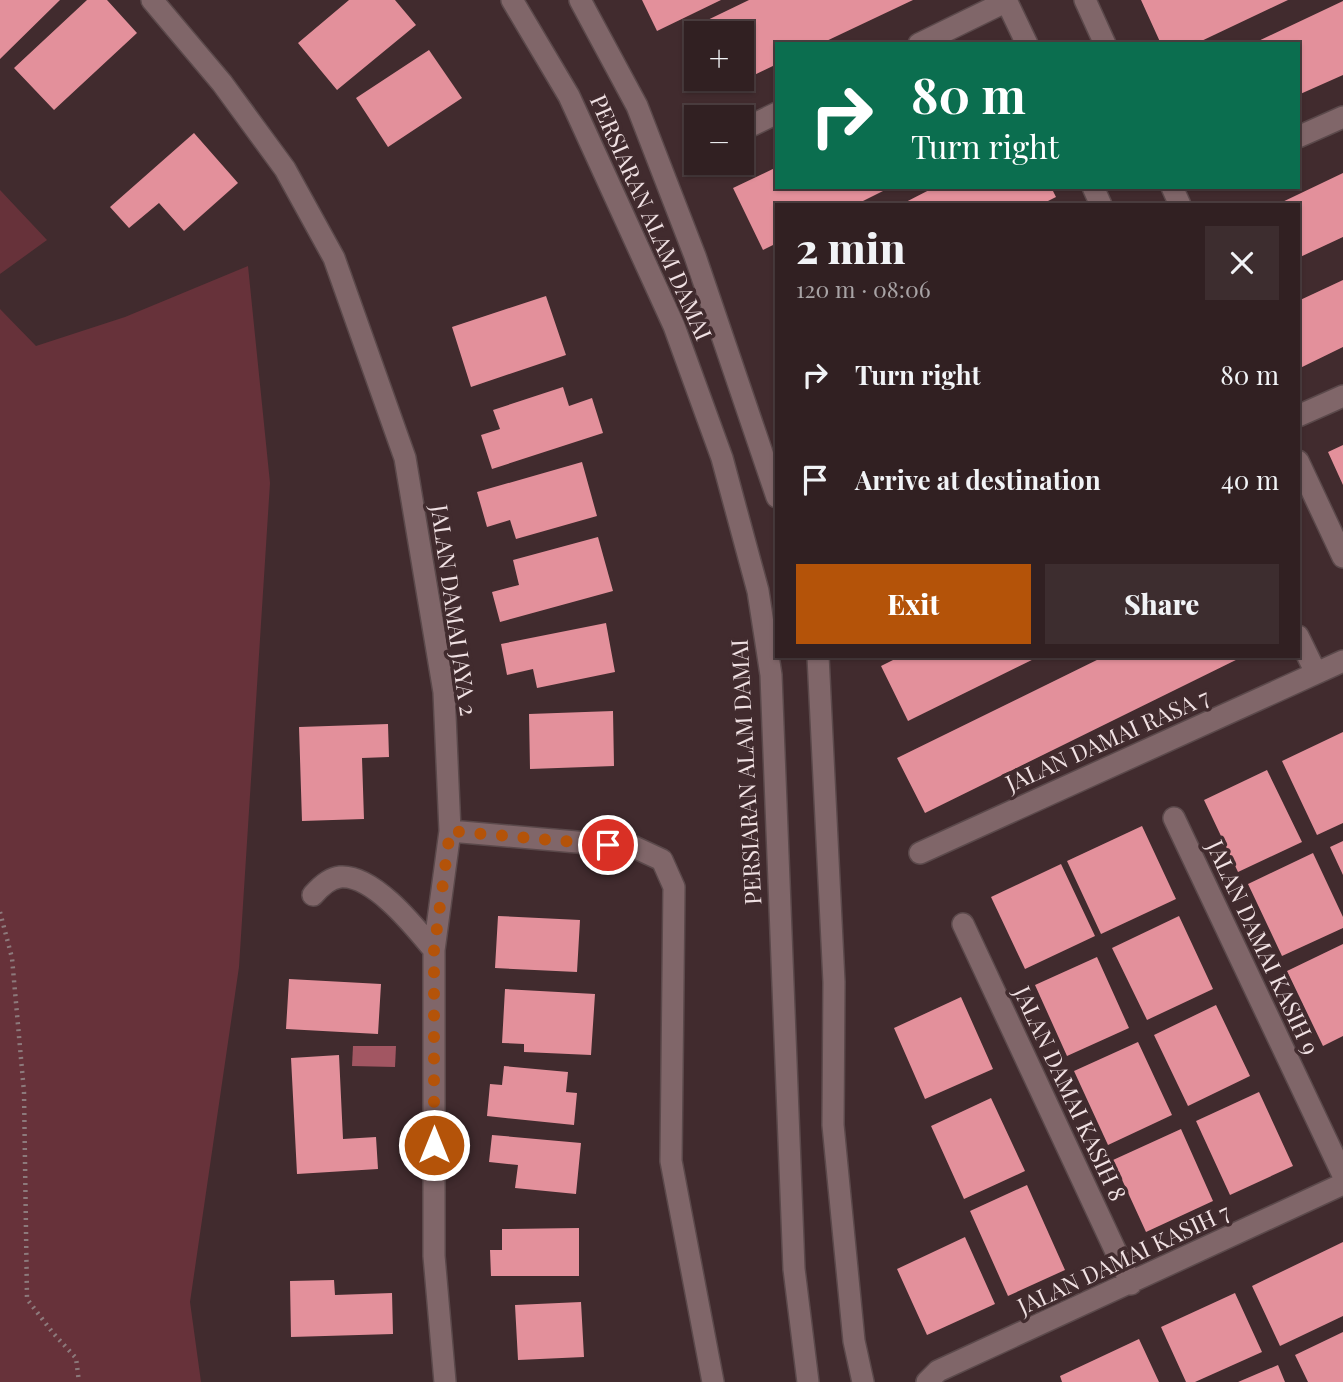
<!DOCTYPE html>
<html lang="en">
<head>
<meta charset="utf-8">
<style>
  :root { --surface:#312022; --page:#3d2d2f; --text:#f1f3f6; --muted:#a8a3a5; --line:#4c3e40; --accent:#b45309 }
  body { margin:0; font-family:"Playfair Display",serif; background:var(--page); color:var(--text); height:100vh; display:flex; flex-direction:column; font-size:26px; white-space:nowrap }
  * { box-sizing:border-box; margin:0 }
  p { font-size:23px; color:var(--muted) }
  .icon { flex:none; width:38px; height:38px; fill:none; stroke:currentColor; stroke-width:2; stroke-linecap:round; stroke-linejoin:round }
  .map { position:relative; flex:1; overflow:hidden }
  .drawer { position:absolute; left:775px; top:203px; width:525px; height:455px; display:flex; flex-direction:column; background:var(--surface); border-radius:0px; box-shadow:0 2px 5px #0004,0 0 0 2px var(--line) }
  .drawer>* { flex:none }
  .hud { position:absolute; left:775px; top:42px; width:525px; height:147px; border-radius:0px; box-shadow:0 2px 5px #0004,0 0 0 2px var(--line); background:#0b6e4f; color:#fff; overflow:hidden }
  .buttons { position:absolute; left:684px; top:21px; display:grid; gap:14px }
  .buttons a { display:grid; place-items:center; width:70px; height:70px; border-radius:0px; background:var(--surface); box-shadow:0 2px 5px #0004,0 0 0 2px var(--line); font-size:35px }
  .pin { position:absolute; display:grid; place-items:center; width:60px; height:60px; color:#fff; margin:-30px; border:4px solid #fff; border-radius:50%; box-shadow:0 2px 7px #0007 }
  .me { position:absolute; width:77px; margin:-38px; rotate:0deg; stroke-linejoin:round; filter:drop-shadow(0 0 5px #0008) }
  .turn { display:flex; align-items:center; gap:24px; height:147px; padding:0 21px; font-size:32px }
  .turn .icon { width:91px; height:91px; stroke-width:2.5 }
  .turn b { display:block; font-size:49px; line-height:60px }
  .round { display:grid; place-items:center; flex:none; width:74px; height:74px; border-radius:0px; background:var(--page) }
  .headline { display:flex; align-items:center; justify-content:space-between; height:119px; padding:0 21px }
  h1 { font-size:42px; font-weight:800; line-height:52px }
  .cta { display:flex; gap:14px; margin-top:auto; padding:14px 21px }
  .cta a { flex:1; height:80px; border-radius:0px; background:var(--accent); color:#fff; font-size:28px; font-weight:800; line-height:80px; text-align:center }
  .cta a+a { background:var(--page); color:var(--text) }
  ul { padding:0; list-style:none }
  li { display:flex; align-items:center; gap:21px; height:105px; padding:0 21px }
  li div { flex:1 }
  li b { display:block; font-size:26px }
  li em { font-style:normal }
  .map>svg:first-child { display:block }
</style>
</head>
<body>
<div class="map">
<svg width="1343" height="1382" viewBox="0 0 1343 1382">
  <rect width="100%" height="100%" fill="#412b2e"/>
  <!-- green -->
  <path fill="#67323a" d="M0 190 47 240 0 274Z
    M248 266 270 483 239 967 190 1302 201 1382H0V309L36 346 125 317Z"/>
  <!-- water -->
  <path fill="#a25662" d="M353 1046H396L395 1067 352 1066Z"/>
  <!-- building -->
  <path fill="#e3909b" d="M0 0H60L0 59Z
    M87 0H107L137 33 54 110 14 68Z
    M349 0H395L416 25 337 90 298 43Z
    M642 0H721L657 31Z
    M749 0H913L820 44H777V64L723 90 718 79H742V33H696L693 27Z
    M1141 0H1288L1195 44H1161Z
    M1343 1V75L1298 95V44H1252Z
    M429 50 462 98 388 147 356 98Z
    M194 133 238 183 184 231 159 203 129 228 110 207Z
    M777 167V187H891L855 205H777V243L763 250 733 188Z
    M1343 173V237L1298 258V205H1276Z
    M935 187H1051L1056 197 1040 205H900Z
    M1343 280V347L1298 369V301Z
    M546 296 566 355 471 387 452 327Z
    M563 387 569 406 592 398 603 433 492 469 481 435 500 429 493 410Z
    M1343 445V485L1328 452Z
    M582 462 597 516 516 539 510 520 487 527 477 492Z
    M598 537 613 591 500 622 492 592 519 585 513 560Z
    M606 623 615 672 537 688 533 669 507 675 501 644Z
    M901 656H1040L908 721 881 666Z
    M1105 656H1244L925 813 897 758Z
    M613 711 614 766 530 769 529 714Z
    M388 724 389 757 362 758 364 819 302 821 299 727Z
    M1343 732V823L1317 835 1282 761Z
    M1267 770 1302 842 1238 872 1204 800Z
    M1142 826 1176 899 1101 934 1067 861Z
    M1343 841V875L1330 847Z
    M1313 853 1343 917V928L1282 956 1248 884Z
    M1061 864 1095 936 1025 969 991 897Z
    M498 916 580 920 577 972 495 968Z
    M1179 916 1213 989 1147 1020 1112 948Z
    M1343 944V1036L1323 1046 1287 971Z
    M1097 957 1129 1028 1067 1056 1035 985Z
    M289 979 381 984 378 1034 286 1029Z
    M505 989 595 994 591 1055 524 1052V1044L502 1043Z
    M961 997 993 1069 925 1099 894 1028Z
    M1216 1005 1250 1076 1188 1106 1154 1035Z
    M1138 1042 1172 1115 1108 1145 1074 1071Z
    M339 1055 343 1139 376 1137 378 1169 297 1174 291 1058Z
    M504 1066 568 1072 566 1092 577 1093 574 1125 487 1116 490 1084 502 1085Z
    M1259 1092 1293 1166 1230 1195 1196 1121Z
    M991 1098 1025 1171 964 1199 931 1126Z
    M1181 1129 1213 1201 1146 1232 1113 1160Z
    M492 1135 581 1143 576 1194 515 1188 518 1165 489 1162Z
    M1027 1185 1065 1270 1008 1296 970 1211Z
    M579 1228V1276H491L490 1250H502V1229Z
    M965 1237 995 1304 927 1335 897 1269Z
    M1343 1242V1316L1280 1346 1252 1286Z
    M334 1280 335 1295 392 1293 393 1334 291 1337 290 1281Z
    M1235 1293 1262 1352 1195 1382H1186L1161 1327Z
    M581 1302 584 1357 518 1360 515 1305Z
    M1343 1332V1382H1308L1295 1355Z
    M1139 1339 1159 1382H1062L1060 1376Z
    M1278 1365 1285 1382H1238Z"/>
  <g fill="none" stroke-linecap="round" stroke-linejoin="round">
    <!-- minor casing -->
    <g stroke="#5b494b" stroke-width="24">
      <path id="minor" d="M152 0 222 83 285 169 334 258 405 458 444 692 450 831 434 950V1256L445 1382
        M512 0 569 96 674 326 722 458 758 591 771 675 794 1269 808 1382
        M580 0 637 106 695 256 777 497
        M1006 0 1027 44
        M1085 0 1105 44
        M919 44 1007 1
        M742 130 777 113
        M1298 137 1343 117
        M1093 187 1101 205
        M1172 187 1180 205
        M1298 416 1343 396
        M1298 461 1343 557
        M1298 636 1316 673
        M818 656 834 982 833 1125 854 1341 863 1382
        M1174 818 1343 1175
        M450 831 634 847 662 860 674 887 671 1161 713 1382
        M920 853 1343 661
        M313 895C320 887 329 878 340 877 373 874 415 927 434 950
        M963 924 1131 1284
        M927 1382 938 1371 1343 1184"/>
    </g>
    <!-- path -->
    <path stroke="#8d7a7c" stroke-width="4.5" stroke-dasharray="2 5" stroke-linecap="butt" d="M0 912 12 958 24 1092 27 1299 53 1333 76 1358 79 1382"/>
    <!-- minor -->
    <use href="#minor" stroke="#806669" stroke-width="21"/>
  </g>
  <g fill="none" stroke-linecap="round" stroke-linejoin="round">
    <!-- route -->
    <path stroke="#b45309" stroke-width="12" stroke-dasharray="0 21.6" d="M434 1145V950L450 831 608 845"/>
  </g>
  <g text-anchor="middle" dominant-baseline="central" stroke-width="7" stroke-linejoin="round" paint-order="stroke">
    <!-- street labels -->
    <g font-size="23" fill="#f0e1e3" stroke="#412b2e">
      <text transform="translate(652 217) rotate(66)">PERSIARAN ALAM DAMAI</text>
      <text transform="translate(455 610) rotate(82)">JALAN DAMAI JAYA 2</text>
      <text transform="translate(1107 739) rotate(-24)">JALAN DAMAI RASA 7</text>
      <text transform="translate(745 772) rotate(-93)">PERSIARAN ALAM DAMAI</text>
      <text transform="translate(1264 947) rotate(65)">JALAN DAMAI KASIH 9</text>
      <text transform="translate(1071 1093) rotate(65)">JALAN DAMAI KASIH 8</text>
      <text transform="translate(1123 1258) rotate(-25)">JALAN DAMAI KASIH 7</text>
    </g>
  </g>
</svg>
<div class="buttons">
<a>+</a>
<a>−</a>
</div>
<div class="pin" style="left:608px;top:845px;background:#d93025"><svg class="icon" aria-label="arrive" viewBox="0 0 24 24"><path d="M6 21V4h12l-3 4 3 4H6"/></svg></div>
<svg class="me" style="left:434px;top:1145px" viewBox="-20 -20 40 40"><circle r="17" fill="#b45309" stroke="#fff" stroke-width="3"/><path d="M0-11L8 9 0 5-8 9z" fill="#fff"/></svg>
<div class="hud">
<div class="turn"><svg class="icon" aria-label="right" viewBox="0 0 24 24"><path d="M7 20v-9h11M14 6l5 5-5 5"/></svg><div><b>80 m</b>Turn right</div></div>
</div>
<section class="drawer">
<div class="headline"><div><h1>2 min</h1><p>120 m · 08:06</p></div><a class="round"><svg class="icon" aria-label="close" viewBox="0 0 24 24"><path d="M6 6l12 12M18 6L6 18"/></svg></a></div>
<ul>
<li><svg class="icon" aria-label="right" viewBox="0 0 24 24"><path d="M7 20v-9h11M14 6l5 5-5 5"/></svg><div><b>Turn right</b></div><em>80 m</em></li>
<li><svg class="icon" aria-label="arrive" viewBox="0 0 24 24"><path d="M6 21V4h12l-3 4 3 4H6"/></svg><div><b>Arrive at destination</b></div><em>40 m</em></li>
</ul>
<div class="cta"><a>Exit</a><a>Share</a></div>
</section>
</div>
</body>
</html>
